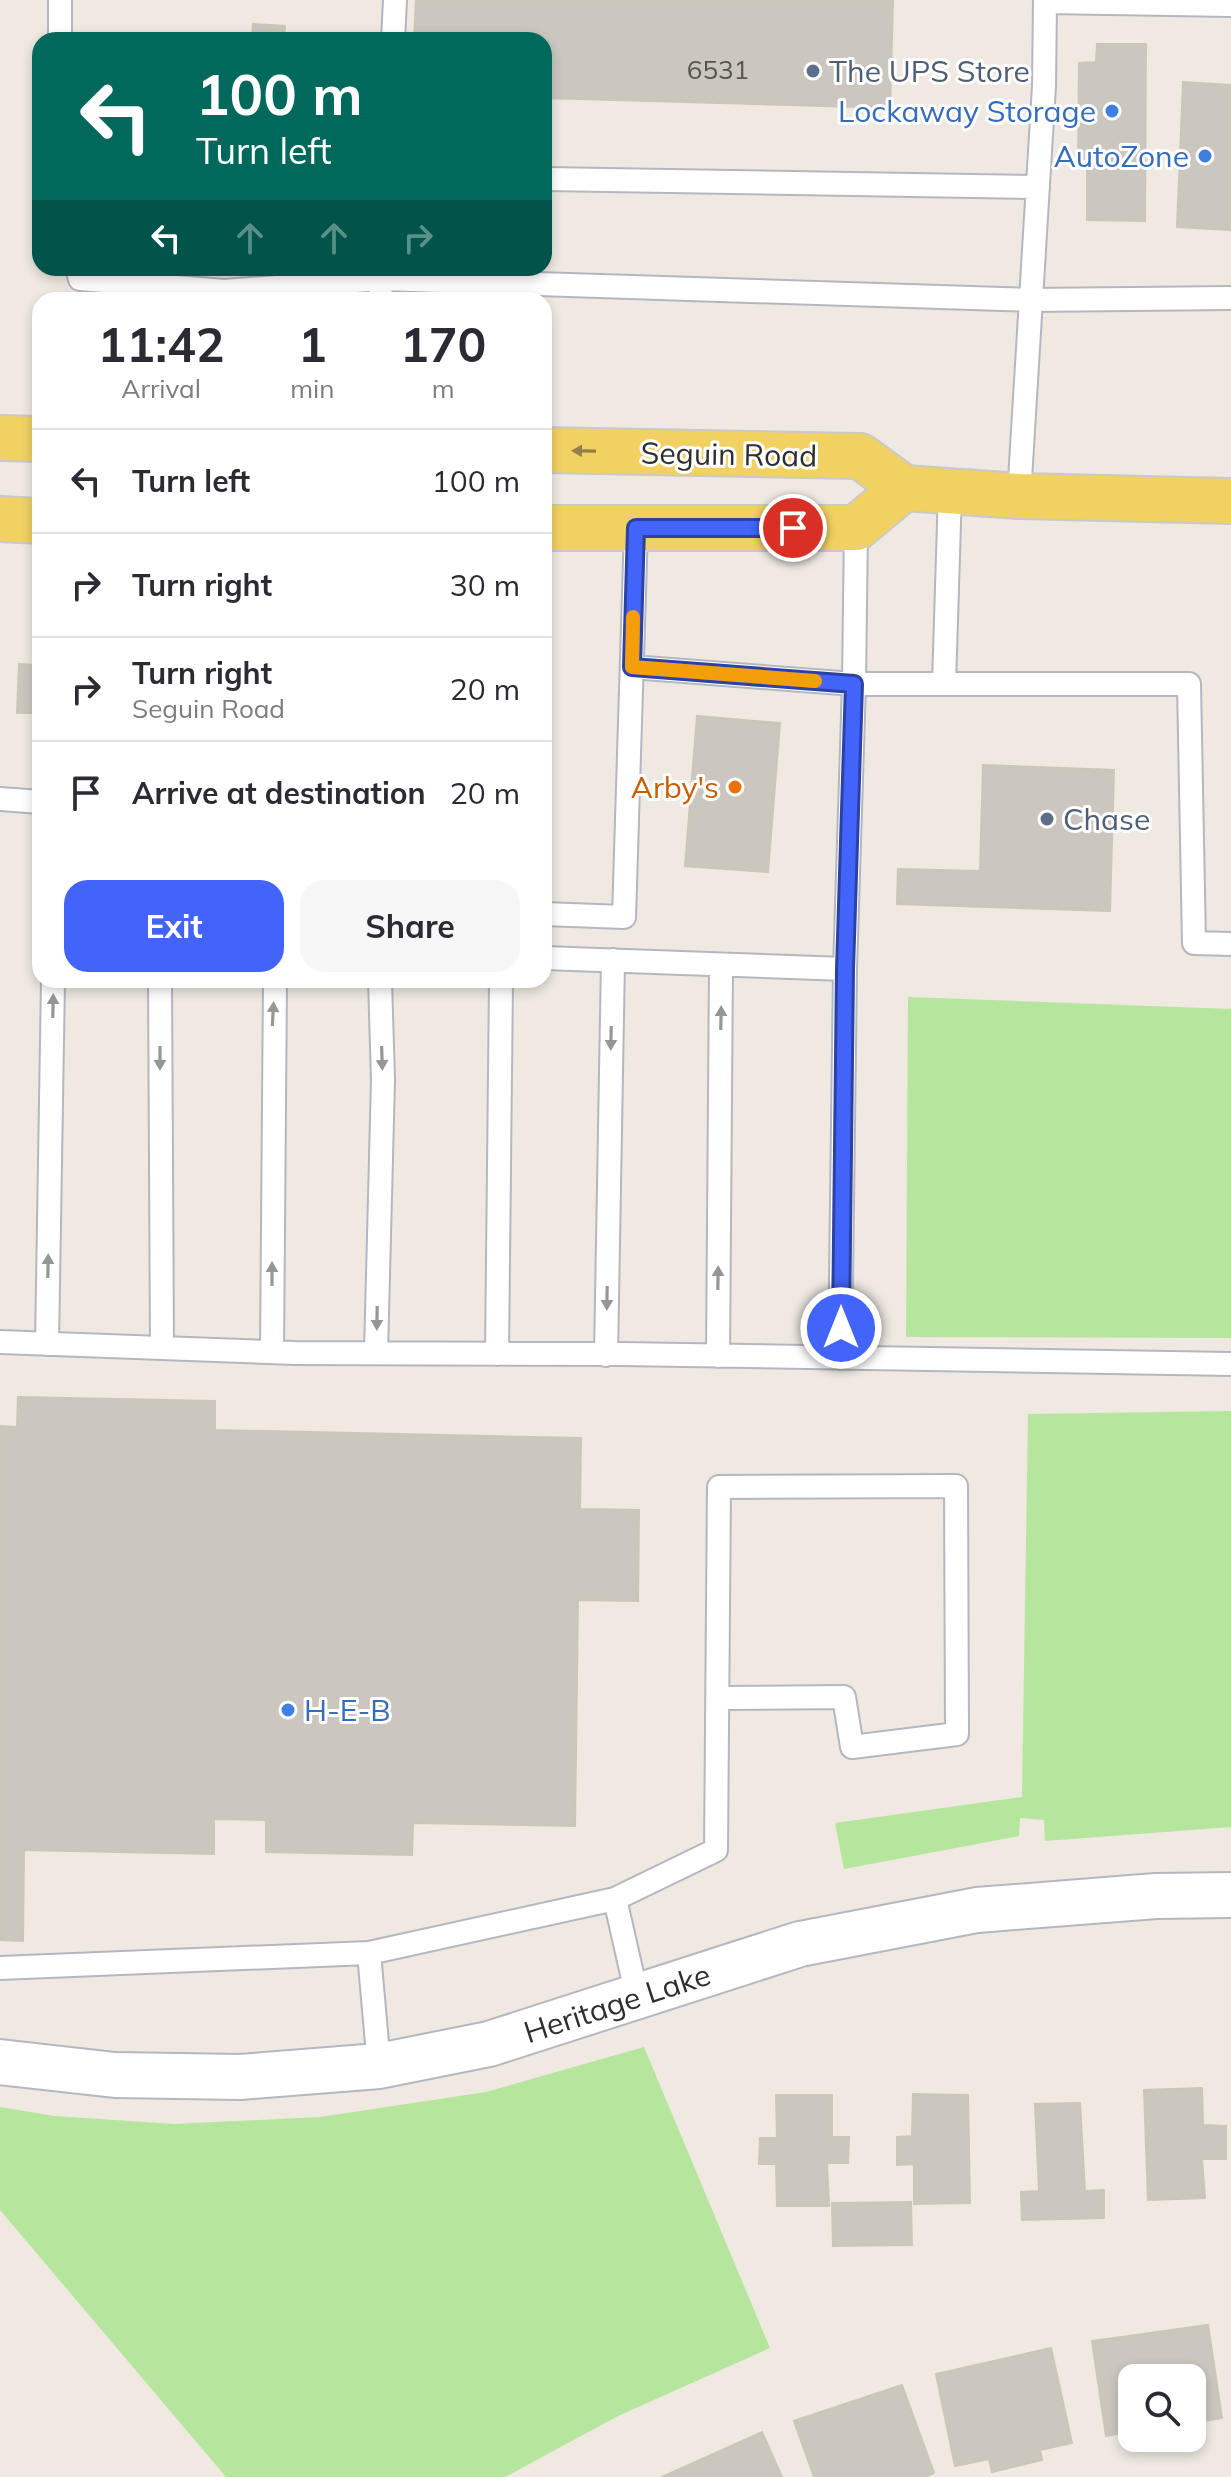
<!DOCTYPE html>
<html lang="en">
<head>
<meta charset="utf-8">
<style>
  :root { --surface:#fff; --page:#f7f7f7; --text:#2b2b33; --muted:#7c7c81; --line:#e1e1e2; --accent:#4264fb }
  body { margin:0; font-family:Mulish,sans-serif; background:var(--page); color:var(--text); height:100vh; display:flex; flex-direction:column; font-size:30px; white-space:nowrap }
  * { box-sizing:border-box; margin:0 }
  p { font-size:26px; color:var(--muted) }
  .icon { flex:none; width:44px; height:44px; fill:none; stroke:currentColor; stroke-width:2; stroke-linecap:round; stroke-linejoin:round }
  .map { position:relative; flex:1; overflow:hidden }
  .details { position:absolute; left:32px; top:292px; width:520px; height:696px; display:flex; flex-direction:column; background:var(--surface); border-radius:24px; box-shadow:0 4px 12px #0003 }
  .details>* { flex:none }
  .banner { position:absolute; left:32px; top:32px; width:520px; height:244px; border-radius:24px; box-shadow:0 4px 12px #0003; background:#00695c; color:#fff; overflow:hidden }
  .buttons { position:absolute; left:1118px; top:2364px; display:grid; gap:16px }
  .buttons a { display:grid; place-items:center; width:88px; height:88px; border-radius:16px; background:var(--surface); box-shadow:0 4px 12px #0003; font-size:40px }
  .pin { position:absolute; display:grid; place-items:center; width:68px; height:68px; color:#fff; margin:-34px; border:4px solid #fff; border-radius:50%; box-shadow:0 2px 8px #0007 }
  .me { position:absolute; width:88px; margin:-44px; rotate:0deg; stroke-linejoin:round; filter:drop-shadow(0 0 6px #0008) }
  .turn { display:flex; align-items:center; gap:28px; height:168px; padding:0 32px; font-size:36px }
  .turn .icon { width:104px; height:104px; stroke-width:2.5 }
  .turn b { display:block; font-size:56px; line-height:68px }
  .lanes { display:flex; align-items:center; height:76px; padding:0 32px; background:#0003; justify-content:center; gap:40px; direction:ltr }
  .lanes .off { opacity:.35 }
  .eta { display:flex; justify-content:space-evenly; align-items:center; height:136px; text-align:center }
  .eta b { font-size:48px; font-weight:700; line-height:56px }
  .action { display:flex; gap:16px; margin-top:auto; padding:16px 32px }
  .action a { flex:1; height:92px; border-radius:24px; background:var(--accent); color:#fff; font-size:32px; font-weight:700; line-height:92px; text-align:center }
  .action a+a { background:var(--page); color:var(--text) }
  ul { padding:0; list-style:none }
  li { display:flex; align-items:center; gap:24px; height:104px; padding:0 32px; border-top:2px solid var(--line) }
  li div { flex:1 }
  li b { display:block; font-size:30px }
  li em { font-style:normal }
  .map>svg:first-child { display:block }
</style>
</head>
<body>
<div class="map">
<svg width="1231" height="2477" viewBox="0 0 1231 2477">
  <rect width="100%" height="100%" fill="#efe9e1"/>
  <!-- green -->
  <path fill="#b6e59e" d="M908 997 1231 1009V1338L906 1337Z
    M1231 1411V1827L1045 1841 1044 1820 1020 1818 1019 1836 844 1869 835 1823 1022 1797 1028 1414Z
    M644 2047 770 2348 618 2416 505 2477H226L0 2210V2107L55 2116 174 2124 320 2117 486 2092Z"/>
  <!-- building -->
  <path fill="#cbc7bf" stroke="#cbc5ba" stroke-width="2" d="M416 0H893L890 108 544 98V40H414Z
    M253 24 285 26 284 40H252Z
    M1097 44H1146L1145 221 1087 220V158L1078 160 1079 63 1096 62Z
    M1183 82 1231 85V230L1177 227Z
    M19 664 40 665V713H17Z
    M697 716 780 723 768 872 685 866Z
    M983 765 1114 770 1110 911 897 904 898 869 980 871Z
    M18 1397 215 1401V1430L581 1438 580 1509 639 1510 638 1601 578 1600 575 1826 413 1823 412 1855 266 1852V1820L214 1819V1854L24 1850 23 1941 0 1940V1426L17 1427Z
    M1202 2088 1203 2125 1226 2126V2159H1202L1205 2198 1148 2200 1144 2090Z
    M913 2094 968 2095 970 2203 914 2204V2164L897 2165V2137L912 2136Z
    M776 2095H832V2137H849L848 2163H827L829 2206H777L776 2164H759L760 2138H777Z
    M1080 2103 1085 2191 1104 2190V2218L1022 2220 1021 2192 1039 2191 1035 2104Z
    M911 2202 912 2245 833 2246 832 2203Z
    M1208 2325 1222 2418 1192 2423V2378H1132V2431L1106 2436 1092 2341Z
    M1051 2348 1072 2443 1040 2450 1042 2460 992 2472 989 2459 955 2466 936 2374Z
    M902 2385 934 2473 925 2477H814L794 2421Z
    M762 2432 782 2477H662Z"/>
  <g fill="none" stroke-linecap="round" stroke-linejoin="round">
    <!-- lane casing -->
    <g stroke="#b4b7c1" stroke-width="26">
      <path id="lane" d="M1045 2 1231 5
        M60 40V0
        M393 40 395 0
        M544 179 1038 187
        M77 268 80 279 224 291 381 279 1031 300 1231 298
        M380 300 382 268
        M1019 496 1044 86 1045 0
        M632 667 854 684H1189L1194 943 1231 944
        M944 684 950 491
        M0 799 40 802
        M544 914 624 917 636 528
        M544 958 845 969 854 684 856 528
        M160 980 162 1348
        M0 1342 295 1353 622 1354 1231 1364
        M47 1344 53 980
        M272 1352 275 980
        M376 1353 383 1080 380 980
        M497 1354 501 980
        M606 1355 613 960
        M718 1356 721 965
        M840 1358 845 969
        M615 1899 637 1996
        M369 1953 379 2066
        M0 1968 369 1953 615 1899 716 1850 719 1487 956 1486 957 1734 852 1747 844 1697 718 1698"/>
    </g>
    <!-- street casing -->
    <g stroke="#b4b7c1" stroke-width="48">
      <path id="street" d="M0 2062 115 2075 240 2077 379 2066 489 2044 800 1944 977 1910 1156 1896 1231 1895"/>
    </g>
    <!-- primary casing -->
    <g stroke="#c9c9c9" stroke-width="48">
      <path id="primary" d="M0 438 40 439
        M544 450 860 456 904 488 1019 496 1231 501
        M0 519 40 521
        M544 528H856L904 488"/>
    </g>
    <!-- lane -->
    <use href="#lane" stroke="#fff" stroke-width="22"/>
    <!-- street -->
    <use href="#street" stroke="#fff" stroke-width="44"/>
    <!-- primary -->
    <use href="#primary" stroke="#f2d163" stroke-width="44"/>
  </g>
  <!-- one-way arrows -->
  <defs><path id="oneway-solid" d="M-6-.8H1V-3.2L6.5 0L1 3.2V.8H-6Z" transform="scale(2)"/></defs>
  <use fill="#908048" href="#oneway-solid" transform="translate(584 451) rotate(-179)"/>
  <g fill="#969696">
    <use href="#oneway-solid" transform="translate(53 1006) rotate(-89)"/>
    <use href="#oneway-solid" transform="translate(273 1014) rotate(-87)"/>
    <use href="#oneway-solid" transform="translate(721 1018) rotate(-89)"/>
    <use href="#oneway-solid" transform="translate(611 1038) rotate(91)"/>
    <use href="#oneway-solid" transform="translate(160 1058) rotate(90)"/>
    <use href="#oneway-solid" transform="translate(382 1058) rotate(88)"/>
    <use href="#oneway-solid" transform="translate(48 1266) rotate(-89)"/>
    <use href="#oneway-solid" transform="translate(272 1274) rotate(-90)"/>
    <use href="#oneway-solid" transform="translate(718 1278) rotate(-89)"/>
    <use href="#oneway-solid" transform="translate(607 1298) rotate(91)"/>
    <use href="#oneway-solid" transform="translate(377 1318) rotate(91)"/>
  </g>
  <g fill="none" stroke-linecap="round" stroke-linejoin="round">
    <!-- route casing -->
    <g stroke="#2b41a3" stroke-width="20">
      <path id="route" d="M793 528H636L632 667 854 684 845 969 841 1328"/>
    </g>
    <!-- route -->
    <use href="#route" stroke="#4264fb" stroke-width="14"/>
    <!-- slow -->
    <path stroke="#f59e0b" stroke-width="14" d="M633 617 632 667 815 681"/>
  </g>
  <!-- markers -->
  <g fill="#5c6f8a" stroke="#fff" stroke-width="3">
    <circle cx="813" cy="71" r="8"/>
    <circle cx="1047" cy="819" r="8"/>
  </g>
  <g fill="#3f7fe0" stroke="#fff" stroke-width="3">
    <circle cx="1112" cy="111" r="8"/>
    <circle cx="1205" cy="156" r="8"/>
    <circle cx="288" cy="1710" r="8"/>
  </g>
  <circle fill="#e8710a" stroke="#fff" stroke-width="3" cx="735" cy="787" r="8"/>
  <g text-anchor="middle" dominant-baseline="central" stroke-width="6" stroke-linejoin="round" paint-order="stroke">
    <!-- number labels -->
    <g font-size="26" fill="#555452">
      <text x="718" y="69">6531</text>
    </g>
    <!-- service labels -->
    <g font-size="30" fill="#4e5e75" stroke="#fff" text-anchor="start">
      <text x="829" y="71">The UPS Store</text>
      <text x="1063" y="819">Chase</text>
    </g>
    <!-- shop labels -->
    <g font-size="30" fill="#366cbe" stroke="#fff" text-anchor="end">
      <text x="1096" y="111">Lockaway Storage</text>
      <text x="1189" y="156">AutoZone</text>
      <text x="304" y="1710" text-anchor="start">H-E-B</text>
    </g>
    <!-- street labels -->
    <g font-size="30" fill="#2e2e2e" stroke="#fff">
      <text transform="translate(729 454) rotate(1)">Seguin Road</text>
      <text transform="translate(617 2003) rotate(-18)">Heritage Lake</text>
    </g>
    <!-- food labels -->
    <g font-size="30" fill="#c56008" stroke="#fff" text-anchor="end">
      <text x="719" y="787">Arby's</text>
    </g>
  </g>
</svg>
<div class="buttons">
<a><svg class="icon" aria-label="search" viewBox="0 0 24 24"><circle cx="10" cy="10" r="6"/><path d="M15 15l6 6"/></svg></a>
</div>
<div class="pin" style="left:793px;top:528px;background:#d93025"><svg class="icon" aria-label="arrive" viewBox="0 0 24 24"><path d="M6 21V4h12l-3 4 3 4H6"/></svg></div>
<svg class="me" style="left:841px;top:1328px" viewBox="-20 -20 40 40"><circle r="17" fill="#4264fb" stroke="#fff" stroke-width="3"/><path d="M0-11L8 9 0 5-8 9z" fill="#fff"/></svg>
<div class="banner">
<div class="turn"><svg class="icon" aria-label="left" viewBox="0 0 24 24"><path d="M17 20v-9H6M10 6l-5 5 5 5"/></svg><div><b>100 m</b>Turn left</div></div>
<div class="lanes"><svg class="icon" aria-label="left" viewBox="0 0 24 24"><path d="M17 20v-9H6M10 6l-5 5 5 5"/></svg><svg class="icon off" aria-label="ahead" viewBox="0 0 24 24"><path d="M12 20V5M6 11l6-6 6 6"/></svg><svg class="icon off" aria-label="ahead" viewBox="0 0 24 24"><path d="M12 20V5M6 11l6-6 6 6"/></svg><svg class="icon off" aria-label="right" viewBox="0 0 24 24"><path d="M7 20v-9h11M14 6l5 5-5 5"/></svg></div>
</div>
<section class="details">
<div class="eta">
<div><b>11:42</b><p>Arrival</p></div>
<div><b>1</b><p>min</p></div>
<div><b>170</b><p>m</p></div>
</div>
<ul>
<li><svg class="icon" aria-label="left" viewBox="0 0 24 24"><path d="M17 20v-9H6M10 6l-5 5 5 5"/></svg><div><b>Turn left</b></div><em>100 m</em></li>
<li><svg class="icon" aria-label="right" viewBox="0 0 24 24"><path d="M7 20v-9h11M14 6l5 5-5 5"/></svg><div><b>Turn right</b></div><em>30 m</em></li>
<li><svg class="icon" aria-label="right" viewBox="0 0 24 24"><path d="M7 20v-9h11M14 6l5 5-5 5"/></svg><div><b>Turn right</b><p>Seguin Road</p></div><em>20 m</em></li>
<li><svg class="icon" aria-label="arrive" viewBox="0 0 24 24"><path d="M6 21V4h12l-3 4 3 4H6"/></svg><div><b>Arrive at destination</b></div><em>20 m</em></li>
</ul>
<div class="action"><a>Exit</a><a>Share</a></div>
</section>
</div>
</body>
</html>
